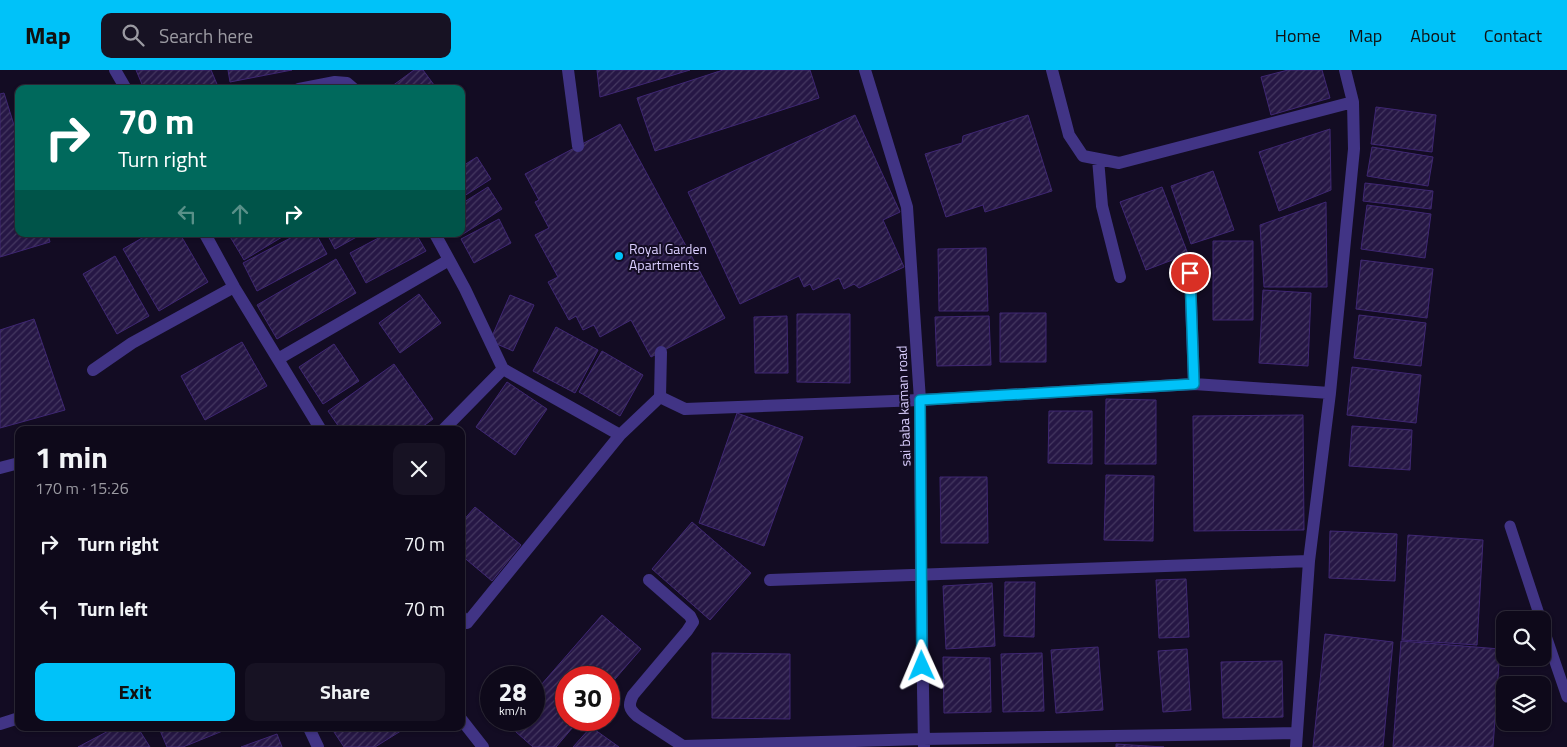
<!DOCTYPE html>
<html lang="en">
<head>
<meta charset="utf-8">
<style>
  :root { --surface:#0e091a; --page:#171223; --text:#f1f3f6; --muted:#9b9aa2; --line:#2e2a39; --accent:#00c2f9 }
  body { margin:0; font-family:"Titillium Web",sans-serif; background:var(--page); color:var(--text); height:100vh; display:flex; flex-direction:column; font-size:19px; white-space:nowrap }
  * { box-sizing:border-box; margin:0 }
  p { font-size:16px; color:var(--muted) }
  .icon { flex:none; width:28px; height:28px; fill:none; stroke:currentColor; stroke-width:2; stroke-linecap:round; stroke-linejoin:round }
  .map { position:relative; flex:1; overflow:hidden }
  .sheet { position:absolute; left:15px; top:356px; width:450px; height:305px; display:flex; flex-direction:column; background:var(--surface); border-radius:10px; box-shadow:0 1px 4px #0004,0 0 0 1px var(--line) }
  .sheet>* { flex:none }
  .banner { position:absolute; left:15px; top:15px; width:450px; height:152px; border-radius:10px; box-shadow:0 1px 4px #0004,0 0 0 1px var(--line); background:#00695c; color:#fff; overflow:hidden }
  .fabs { position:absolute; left:1496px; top:541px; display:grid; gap:10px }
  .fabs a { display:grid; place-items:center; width:55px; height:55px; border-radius:10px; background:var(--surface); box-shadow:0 1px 4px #0004,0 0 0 1px var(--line); font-size:25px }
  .speed { position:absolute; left:480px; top:596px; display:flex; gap:10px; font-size:25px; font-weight:700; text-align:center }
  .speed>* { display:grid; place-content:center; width:65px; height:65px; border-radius:50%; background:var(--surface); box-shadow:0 1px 4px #0004,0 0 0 1px var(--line); line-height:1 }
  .speed small { font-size:12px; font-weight:400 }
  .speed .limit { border:8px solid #d22; background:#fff; color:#111 }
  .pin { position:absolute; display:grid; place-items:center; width:42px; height:42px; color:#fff; margin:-21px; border:2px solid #fff; border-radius:50%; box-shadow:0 1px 5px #0007 }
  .me { position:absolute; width:55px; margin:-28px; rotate:359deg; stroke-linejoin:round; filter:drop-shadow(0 0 4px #0008) }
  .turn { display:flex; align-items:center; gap:18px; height:105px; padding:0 20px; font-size:22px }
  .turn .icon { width:65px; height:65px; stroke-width:2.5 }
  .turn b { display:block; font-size:35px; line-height:42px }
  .lanes { display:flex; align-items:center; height:48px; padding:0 20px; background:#0003; justify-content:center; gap:25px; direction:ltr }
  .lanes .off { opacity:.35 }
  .round { display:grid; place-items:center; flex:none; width:52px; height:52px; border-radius:10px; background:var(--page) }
  .headline { display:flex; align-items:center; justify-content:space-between; height:85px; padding:0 20px }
  h1 { font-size:30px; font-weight:700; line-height:38px }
  .button { display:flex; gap:10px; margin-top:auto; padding:10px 20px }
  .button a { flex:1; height:58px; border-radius:10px; background:var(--accent); color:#111; font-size:20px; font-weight:700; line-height:58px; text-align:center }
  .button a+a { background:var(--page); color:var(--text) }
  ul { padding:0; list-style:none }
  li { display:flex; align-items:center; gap:15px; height:65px; padding:0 20px }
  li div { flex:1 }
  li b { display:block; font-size:19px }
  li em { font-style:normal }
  header { display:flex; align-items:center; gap:30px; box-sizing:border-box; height:70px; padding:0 25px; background:var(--accent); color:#111 }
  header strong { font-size:24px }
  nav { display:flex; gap:28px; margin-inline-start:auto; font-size:18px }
  .search { width:350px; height:45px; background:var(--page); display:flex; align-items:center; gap:12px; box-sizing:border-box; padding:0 18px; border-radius:10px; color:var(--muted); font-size:19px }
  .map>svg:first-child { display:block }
</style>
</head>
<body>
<header>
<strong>Map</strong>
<div class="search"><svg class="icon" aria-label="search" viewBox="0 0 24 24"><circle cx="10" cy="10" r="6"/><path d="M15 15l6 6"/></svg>Search here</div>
<nav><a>Home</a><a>Map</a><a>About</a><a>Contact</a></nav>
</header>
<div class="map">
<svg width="1567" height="677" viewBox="0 0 1567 677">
  <defs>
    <pattern id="building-hatch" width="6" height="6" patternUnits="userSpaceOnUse" patternTransform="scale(1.25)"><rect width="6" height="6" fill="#261745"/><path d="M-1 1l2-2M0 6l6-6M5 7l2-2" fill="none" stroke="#453861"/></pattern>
  </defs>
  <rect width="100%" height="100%" fill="#130c23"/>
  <!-- building -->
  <path fill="url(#building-hatch)" stroke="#3f2773" d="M136 0H211L219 19H144Z
    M228 0H292L230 12Z
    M414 0H423L437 19H388Z
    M597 0H690L600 27Z
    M723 0H810L819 28 655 81 637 28Z
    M1288 0H1322L1330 28 1271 45 1261 7Z
    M4 23 19 71V164H48L50 172 0 187V24Z
    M1376 37 1436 45 1432 82 1371 74Z
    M855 45 900 142 883 150 904 197 859 218 854 214 844 219 839 208 813 220 810 214 804 217 799 206 740 234 688 122Z
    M1028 45 1052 121 985 142 983 135 946 147 925 84 962 73 963 66Z
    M620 54 725 248 651 287 631 250 600 267 594 255 583 260 576 246 569 250 548 212 558 207 535 165 549 158 535 132 539 130 525 104Z
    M1330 59 1331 120 1279 141 1259 82Z
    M1372 77 1433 87 1428 116 1367 106Z
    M477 87 491 109 461 128V97Z
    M1213 101 1234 160 1191 174 1171 116Z
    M1365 113 1433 121 1431 139 1363 131Z
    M488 117 502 139 460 166 458 164H461V134Z
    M1162 117 1188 184 1146 200 1120 132Z
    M1326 132 1327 217H1264L1260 155Z
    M1367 135 1431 144 1425 188 1361 179Z
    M499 149 511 173 474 193 461 169Z
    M149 164H180L208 212 159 241 123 179Z
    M231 164H287L244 190 229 165Z
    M298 164H316L327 184 257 221 243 193Z
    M327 164H362L335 179Z
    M386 164H416L426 181 366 213 350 183Z
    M1213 171H1253V250H1213Z
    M986 178 988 241H939L938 179Z
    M115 186 149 246 117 264 83 204Z
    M336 189 356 223 277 269 257 235Z
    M1361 190 1433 199 1427 248 1356 239Z
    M1263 220 1311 223 1308 296 1259 293Z
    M419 224 441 253 400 283 379 253Z
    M510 225 534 235 513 281 490 271Z
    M1000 243H1046V292H1000Z
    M797 244H850V313L797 312Z
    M1359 245 1426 253 1421 296 1354 288Z
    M787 246 788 303H755L754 247Z
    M989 246 991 295 937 296 935 247Z
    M34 249 65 340 0 358V260Z
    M556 257 598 280 575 323 533 301Z
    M242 272 267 316 205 350 181 306Z
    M334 274 359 311 323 334 299 297Z
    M602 281 643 305 620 346 579 322Z
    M394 294 433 349 418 360H341L328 341Z
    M1352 297 1421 305 1416 353 1347 345Z
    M507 312 547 339 515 385 476 357Z
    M1106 329 1156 330V394H1105Z
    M1049 341H1092V394L1048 393Z
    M737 343 803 367 764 476 699 453Z
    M1303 345 1304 460 1194 461 1193 346Z
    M1352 356 1412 360 1410 400 1349 396Z
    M1106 405 1154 406 1153 471 1104 470Z
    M940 407H987L988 473H941Z
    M475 437 521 475 492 511 461 485V453Z
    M692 452 751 503 710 550 652 499Z
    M1330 461 1397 464 1395 511 1329 508Z
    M1408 465 1483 470 1477 575 1402 570Z
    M1186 509 1189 567 1159 568 1156 510Z
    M1005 512H1035L1034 567 1004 566Z
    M992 513 995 576 946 579 943 516Z
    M602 545 641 579 609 616V608H566V650H579L556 677H533L507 654 511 650H534V623Z
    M1325 564 1393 572 1383 677H1313Z
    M1401 571 1500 579 1493 677H1393Z
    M1098 577 1103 640 1056 643 1051 580Z
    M1187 579 1191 640 1163 642 1158 581Z
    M712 583 790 584V649L712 648Z
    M1042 583 1044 641 1003 642 1001 584Z
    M943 587 990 588 991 642 944 643Z
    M1282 591 1283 647 1223 648 1221 592Z
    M591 657 619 677H573Z
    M114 658H138L150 677H78Z
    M159 658H230L183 677H167Z
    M334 658H403L404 659 375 677H344L332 659Z
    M277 664 282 677H241Z
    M1116 674 1164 677H1116Z"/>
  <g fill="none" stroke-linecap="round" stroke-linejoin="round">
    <!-- service -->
    <path stroke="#413485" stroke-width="11" d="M1510 456 1541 550
      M1542 554 1567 627"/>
    <!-- minor -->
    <path stroke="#413485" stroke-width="12" d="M115 0 126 19
      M568 0 578 76
      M865 0 907 137 920 330 921 504 924 676
      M1052 0 1069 65 1083 86 1119 93 1353 32
      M299 19 335 12 347 13 354 19
      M1098 89 1102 136 1120 207
      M205 164 234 217 321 360
      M435 164 465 219 503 299 620 365
      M1190 203 1194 314
      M278 289 449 190
      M93 300 132 273 234 217
      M660 327 661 282
      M443 360 503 299
      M0 398 19 393
      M649 510 690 546 693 552 687 561 633 625C628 635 629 639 637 646L683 676 923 669 1297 663
      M770 510 1309 491
      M461 546 467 553 620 365 660 327 685 339 920 330 1194 314 1330 323
      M461 649 483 677
      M0 654 19 648
      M309 658 318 677
      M1296 677 1309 491 1330 323 1354 79 1353 32 1345 0"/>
  </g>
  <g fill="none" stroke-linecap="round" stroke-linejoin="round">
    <!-- route casing -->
    <g stroke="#007ea2" stroke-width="12">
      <path id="route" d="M922 596 920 330 1194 314 1190 203"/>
    </g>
    <!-- route -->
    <use href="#route" stroke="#00c2f9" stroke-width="9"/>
  </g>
  <!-- markers -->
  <circle fill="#00c2f9" stroke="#130c23" stroke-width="2" cx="619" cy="186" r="5"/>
  <g text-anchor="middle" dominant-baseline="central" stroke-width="4" stroke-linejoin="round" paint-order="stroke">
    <!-- poi labels -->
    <g font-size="14" fill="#daceff" stroke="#130c23" text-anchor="start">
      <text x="629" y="178">Royal Garden<tspan x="629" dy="16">Apartments</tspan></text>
    </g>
    <!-- street labels -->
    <g font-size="14" fill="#daceff" stroke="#130c23">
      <text transform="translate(903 336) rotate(-92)">sai baba kaman road</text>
    </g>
  </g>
</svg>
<div class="fabs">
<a><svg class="icon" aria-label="search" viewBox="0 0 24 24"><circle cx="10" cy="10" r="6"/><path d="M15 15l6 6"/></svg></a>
<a><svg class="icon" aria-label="layers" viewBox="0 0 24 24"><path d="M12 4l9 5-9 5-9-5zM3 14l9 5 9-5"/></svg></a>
</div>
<div class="speed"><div>28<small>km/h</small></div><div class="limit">30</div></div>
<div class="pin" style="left:1190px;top:203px;background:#d93025"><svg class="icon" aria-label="arrive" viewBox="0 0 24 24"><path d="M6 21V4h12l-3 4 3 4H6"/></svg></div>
<svg class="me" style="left:922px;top:596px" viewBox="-20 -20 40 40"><path d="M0-17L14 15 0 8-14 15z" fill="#00c2f9" stroke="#fff" stroke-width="4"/></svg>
<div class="banner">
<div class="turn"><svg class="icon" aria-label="right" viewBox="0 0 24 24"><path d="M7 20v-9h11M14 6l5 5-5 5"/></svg><div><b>70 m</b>Turn right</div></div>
<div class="lanes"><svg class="icon off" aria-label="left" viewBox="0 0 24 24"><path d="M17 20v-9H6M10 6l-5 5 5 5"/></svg><svg class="icon off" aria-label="ahead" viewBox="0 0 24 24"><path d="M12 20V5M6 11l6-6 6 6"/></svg><svg class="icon" aria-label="right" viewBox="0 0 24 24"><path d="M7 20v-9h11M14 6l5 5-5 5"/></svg></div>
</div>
<section class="sheet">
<div class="headline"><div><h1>1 min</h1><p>170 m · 15:26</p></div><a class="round"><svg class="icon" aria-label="close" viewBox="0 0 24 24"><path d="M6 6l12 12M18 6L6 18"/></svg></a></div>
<ul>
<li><svg class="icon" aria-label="right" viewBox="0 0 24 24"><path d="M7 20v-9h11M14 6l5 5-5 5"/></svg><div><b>Turn right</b></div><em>70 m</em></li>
<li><svg class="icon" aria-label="left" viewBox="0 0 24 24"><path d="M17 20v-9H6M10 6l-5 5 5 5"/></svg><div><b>Turn left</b></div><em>70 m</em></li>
</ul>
<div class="button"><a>Exit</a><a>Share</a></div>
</section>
</div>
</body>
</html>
